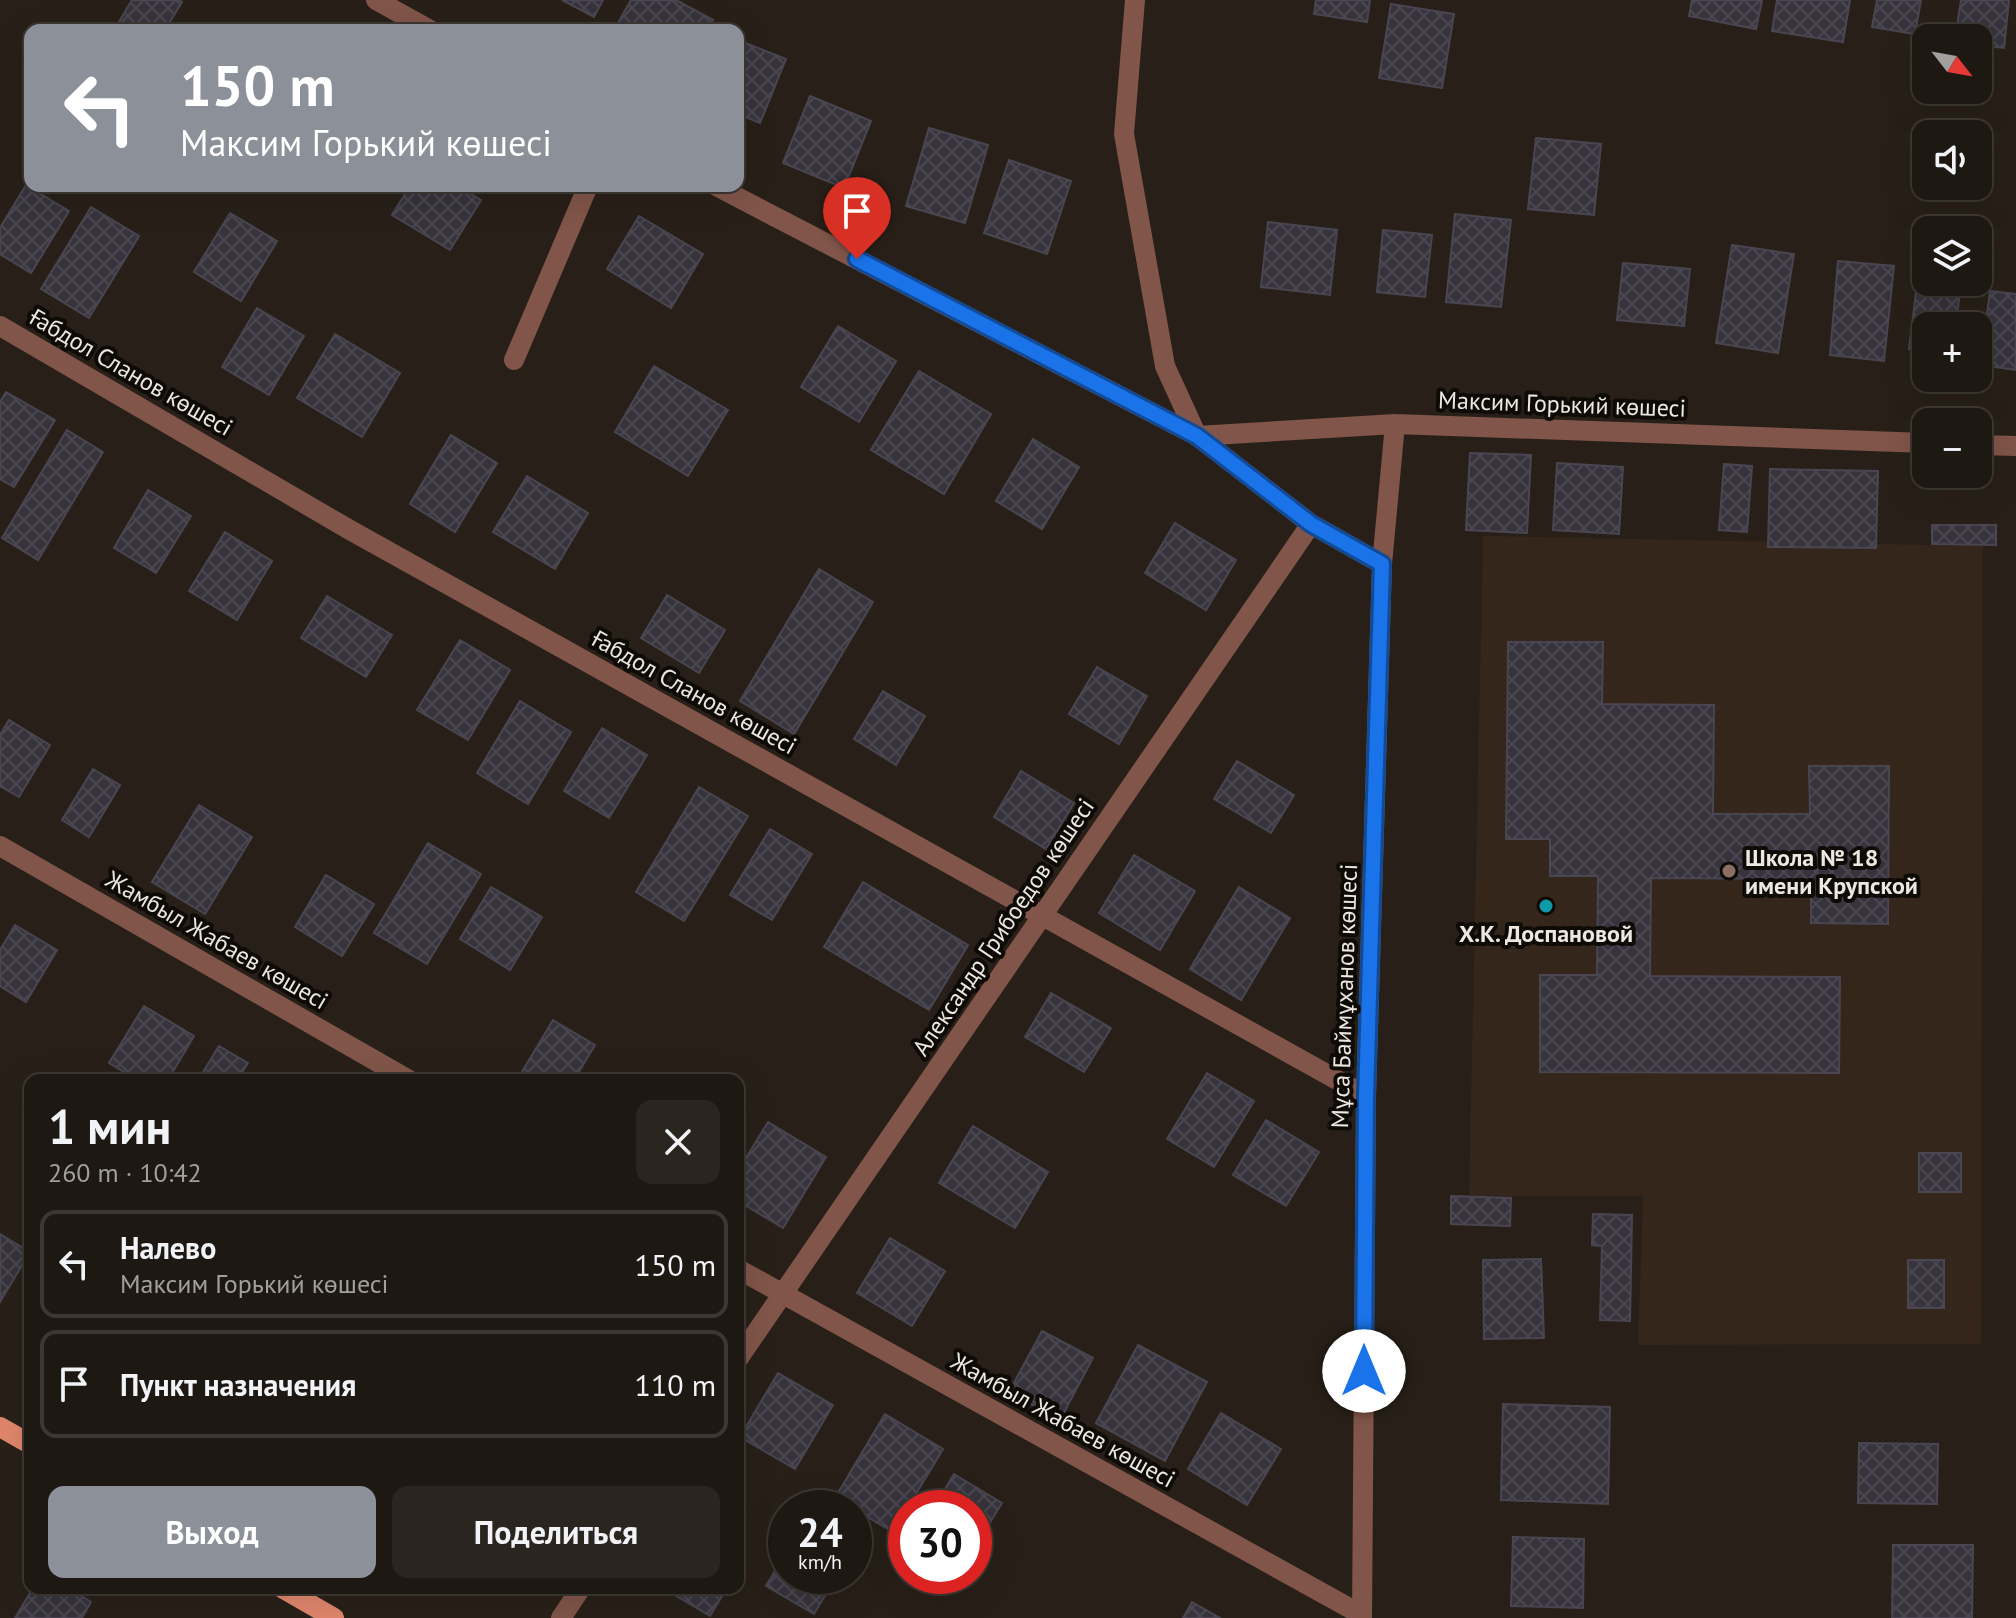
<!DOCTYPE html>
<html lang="ru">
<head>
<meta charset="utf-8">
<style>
  :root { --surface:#1e1812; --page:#2b2520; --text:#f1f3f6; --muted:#a1a09f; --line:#3c3732; --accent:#8c9099 }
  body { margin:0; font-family:"PT Sans",sans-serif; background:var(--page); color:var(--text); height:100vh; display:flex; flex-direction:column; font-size:30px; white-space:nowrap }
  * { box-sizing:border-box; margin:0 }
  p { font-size:26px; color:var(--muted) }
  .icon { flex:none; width:44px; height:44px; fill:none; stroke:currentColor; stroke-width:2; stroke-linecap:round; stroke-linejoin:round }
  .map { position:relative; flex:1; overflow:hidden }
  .side { position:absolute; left:24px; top:1074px; width:720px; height:520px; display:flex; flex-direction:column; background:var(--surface); border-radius:16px; box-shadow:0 8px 32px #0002,0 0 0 2px var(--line) }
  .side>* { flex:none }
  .banner { position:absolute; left:24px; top:24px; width:720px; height:168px; border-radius:16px; box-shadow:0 8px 32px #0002,0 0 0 2px var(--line); background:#8c9099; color:#fff; overflow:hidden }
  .needle { width:52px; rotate:121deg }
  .fabs { position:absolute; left:1912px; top:24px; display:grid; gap:16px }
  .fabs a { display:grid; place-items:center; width:80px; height:80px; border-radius:16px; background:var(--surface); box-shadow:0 8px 32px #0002,0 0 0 2px var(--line); font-size:40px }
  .speed { position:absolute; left:768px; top:1490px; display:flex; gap:16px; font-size:40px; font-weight:700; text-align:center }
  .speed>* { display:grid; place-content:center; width:104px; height:104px; border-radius:50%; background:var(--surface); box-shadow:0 8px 32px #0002,0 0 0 2px var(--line); line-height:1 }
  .speed small { font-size:20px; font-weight:400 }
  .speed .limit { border:12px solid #d22; background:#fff; color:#111 }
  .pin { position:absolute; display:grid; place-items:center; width:68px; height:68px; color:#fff; margin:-82px -34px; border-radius:50% 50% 50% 0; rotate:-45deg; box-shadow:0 0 8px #0007 }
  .pin .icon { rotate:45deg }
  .me { position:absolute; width:88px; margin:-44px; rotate:0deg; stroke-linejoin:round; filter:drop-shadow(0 0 6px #0008) }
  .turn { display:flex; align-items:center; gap:28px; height:168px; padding:0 24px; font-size:36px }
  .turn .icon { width:104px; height:104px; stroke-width:2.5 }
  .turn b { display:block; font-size:56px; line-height:68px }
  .round { display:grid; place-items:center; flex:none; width:84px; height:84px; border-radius:16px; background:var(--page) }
  .head { display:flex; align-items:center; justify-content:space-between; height:136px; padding:0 24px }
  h1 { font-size:48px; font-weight:600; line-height:60px }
  .action { display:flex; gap:16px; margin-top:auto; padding:16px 24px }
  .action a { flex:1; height:92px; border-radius:16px; background:var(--accent); color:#fff; font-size:32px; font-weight:600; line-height:92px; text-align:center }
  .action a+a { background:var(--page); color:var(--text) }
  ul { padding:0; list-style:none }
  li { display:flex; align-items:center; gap:24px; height:108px; margin:0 16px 12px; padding:0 8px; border:4px solid var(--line); border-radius:16px }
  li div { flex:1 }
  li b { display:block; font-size:30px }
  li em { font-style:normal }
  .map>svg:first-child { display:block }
</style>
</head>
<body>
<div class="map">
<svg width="2016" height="1618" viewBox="0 0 2016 1618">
  <defs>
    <pattern id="building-cross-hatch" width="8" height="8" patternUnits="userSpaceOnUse" patternTransform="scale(2)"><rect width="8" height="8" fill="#36333d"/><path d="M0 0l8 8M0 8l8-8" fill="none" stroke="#4a4750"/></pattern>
  </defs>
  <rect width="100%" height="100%" fill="#282018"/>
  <!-- education -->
  <path fill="#34261a" d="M1483 536 1983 546 1981 1344 1638 1345 1643 1196H1469Z"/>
  <!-- building -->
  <path fill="url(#building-cross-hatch)" stroke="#494651" stroke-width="2" d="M132 0H179L182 2 165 30H114Z
    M562 0H603L594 17Z
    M631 0H676L713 20 708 30H614Z
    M1316 0H1370L1367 22 1314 14Z
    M1692 0H1762L1756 29 1689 16Z
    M1777 0H1850L1843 42 1772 31Z
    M1877 0H1921L1915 34 1872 27Z
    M1961 0H2009L2004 48 1978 45V38H1955Z
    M1391 4 1454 14 1442 88 1379 78Z
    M738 40 786 59 760 123 738 114Z
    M810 96 871 121 844 188 783 163Z
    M929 128 988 145 965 223 906 206Z
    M1536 138 1601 144 1594 215 1528 209Z
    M1009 160 1071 181 1047 254 984 233Z
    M26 185 69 211 31 273 0 254V228Z
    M410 186H458L481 200 450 250 392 215Z
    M91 207 139 236 89 318 41 289Z
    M230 213 277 241 241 301 194 272Z
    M1455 214 1511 220 1501 307 1446 302Z
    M639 216 703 254 671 308 607 269Z
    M1268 222 1337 230 1330 295 1261 287Z
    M1383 230 1432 235 1425 297 1377 292Z
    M1732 245 1794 254 1778 353 1716 343Z
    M1838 261 1894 266 1884 361 1830 355Z
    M1623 263 1690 269 1684 326 1617 320Z
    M1919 268 1926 269V282H1961L1956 326H1926V351L1909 349Z
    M1990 291 2016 294V370L1980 365Z
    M257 308 304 336 269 395 222 367Z
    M838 326 896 361 859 422 801 387Z
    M335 334 400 373 362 437 297 398Z
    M654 366 728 410 688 476 615 432Z
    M919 371 991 414 944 494 871 450Z
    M6 392 55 420 14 487 0 479V402Z
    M67 430 103 452 38 560 2 538Z
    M451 435 497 463 455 532 410 504Z
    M1033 439 1079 467 1042 529 996 501Z
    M1470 453 1531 455 1527 533 1466 530Z
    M1557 463 1623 467 1619 534 1553 530Z
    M1724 464 1752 466 1747 532 1719 530Z
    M1770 469 1878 471 1876 548 1768 547Z
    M527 476 588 513 555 569 493 532Z
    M148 490 191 516 156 573 114 548Z
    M1175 523 1236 560 1206 610 1145 573Z
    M1932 525H1996V545L1932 544Z
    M225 532 272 561 237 620 189 591Z
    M819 569 873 602 794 734 740 701Z
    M667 595 725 630 699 673 641 638Z
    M327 596 392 635 366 677 301 638Z
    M460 640 510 670 468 740 417 710Z
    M1508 642H1603L1602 704 1714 705 1713 814H1810L1809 766H1889L1888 924 1811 923V879L1651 878 1650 976 1840 977 1839 1073 1540 1072V975H1597L1598 876H1550V839H1506Z
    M1097 667 1147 696 1119 744 1069 714Z
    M883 691 925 716 896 765 854 739Z
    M520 701 571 732 528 804 477 773Z
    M9 720 50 745 19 797 0 786V735Z
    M602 728 647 755 609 818 564 791Z
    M1237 761 1294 795 1271 833 1214 799Z
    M93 769 120 785 89 837 62 820Z
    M1021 771 1074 803 1046 849 994 817Z
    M699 787 748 816 684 921 636 892Z
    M199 805 252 837 205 914 152 882Z
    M770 829 812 854 772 920 730 895Z
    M428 843 481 874 427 964 374 933Z
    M1134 855 1195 891 1160 950 1099 913Z
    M326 875 374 904 342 956 295 927Z
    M863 882 968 945 929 1010 824 947Z
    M491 887 542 917 510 970 460 939Z
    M1239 887 1290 918 1241 1000 1190 969Z
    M15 925 57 950 26 1002 0 986V950Z
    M1051 993 1111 1028 1084 1072 1025 1037Z
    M144 1006 194 1036 168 1080H137L109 1063Z
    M553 1020 595 1045 574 1080H517Z
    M219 1046 248 1063 237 1080H198Z
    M1207 1073 1254 1101 1214 1167 1167 1139Z
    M1266 1120 1319 1152 1286 1206 1233 1175Z
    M768 1122 826 1157 783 1228 738 1201V1171Z
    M973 1126 1048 1172 1015 1228 939 1183Z
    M1919 1153H1961V1192H1919Z
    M1451 1196 1511 1198 1510 1226 1451 1224Z
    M1593 1214 1632 1215 1630 1321 1600 1320 1602 1246 1592 1245Z
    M0 1234 30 1252 0 1302Z
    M890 1238 945 1271 912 1326 857 1293Z
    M1541 1259 1544 1338 1484 1339 1483 1260Z
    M1908 1260H1944V1308H1908Z
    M1042 1331 1093 1358 1060 1420 1009 1392Z
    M1138 1345 1207 1382 1165 1461 1096 1423Z
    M778 1373 833 1405 795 1469 740 1437Z
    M1503 1404 1610 1407 1608 1504 1501 1500Z
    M1221 1413 1281 1449 1247 1505 1188 1469Z
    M885 1414 943 1449 893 1532 835 1498Z
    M1859 1443 1938 1444 1937 1504 1858 1503Z
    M954 1474 1002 1503 975 1547 974 1508H934Z
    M1513 1537 1584 1539 1583 1608 1511 1606Z
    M1893 1545H1973L1972 1618H1892Z
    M786 1553V1576H837L814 1614 766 1586Z
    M33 1588H69L91 1602 82 1618H15Z
    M663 1588H727L710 1616Z
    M1192 1602 1220 1618H1183Z"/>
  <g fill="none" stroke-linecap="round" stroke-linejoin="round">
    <!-- minor -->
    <path stroke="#815549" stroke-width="20" d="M376 0 430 30
      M1135 0 1124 134 1165 366 1197 436 1395 424 1926 443
      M716 186 1197 436 1311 524 1382 564
      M0 326 350 530 1366 1096
      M514 360 588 186
      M1978 445 2016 446
      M0 846 409 1080
      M738 1269 1362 1615
      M738 1359 1311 524
      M561 1618 581 1588
      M1362 1618 1366 1096 1382 564 1395 424"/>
    <!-- major -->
    <path stroke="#e1866d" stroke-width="20" d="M0 1427 30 1444
      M282 1588 334 1618"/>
  </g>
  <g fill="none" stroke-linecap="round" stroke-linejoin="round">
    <!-- route casing -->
    <g stroke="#114b97" stroke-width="20">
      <path id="route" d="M857 259 1197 436 1311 524 1382 564 1366 1096 1364 1371"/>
    </g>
    <!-- route -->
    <use href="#route" stroke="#1a73e8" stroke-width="14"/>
  </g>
  <!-- markers -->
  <circle fill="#8d6e63" stroke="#0e0b07" stroke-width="3" cx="1729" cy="871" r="8"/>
  <circle fill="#0f9aa8" stroke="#0e0b07" stroke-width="3" cx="1546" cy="906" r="8"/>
  <g text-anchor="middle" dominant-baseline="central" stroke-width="8" stroke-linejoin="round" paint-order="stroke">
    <!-- street labels -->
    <g font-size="24" fill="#ece7e1" stroke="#0e0b07">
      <text transform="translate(131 372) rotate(30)">Ғабдол Сланов көшесі</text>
      <text transform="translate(1562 404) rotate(2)">Максим Горький көшесі</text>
      <text transform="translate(694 692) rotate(29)">Ғабдол Сланов көшесі</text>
      <text transform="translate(1003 927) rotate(-56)">Александр Грибоедов көшесі</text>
      <text transform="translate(217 940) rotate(30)">Жамбыл Жабаев көшесі</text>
      <text transform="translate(1344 996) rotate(-88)">Мұса Баймұханов көшесі</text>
      <text transform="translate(1063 1420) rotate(29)">Жамбыл Жабаев көшесі</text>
    </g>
    <!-- poi labels -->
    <g font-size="24" font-weight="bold" fill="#ece7e1" stroke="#0e0b07" text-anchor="start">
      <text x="1745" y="857">Школа № 18<tspan x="1745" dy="28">имени Крупской</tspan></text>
      <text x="1546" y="933" text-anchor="middle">Х.К. Доспановой</text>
    </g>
  </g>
</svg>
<div class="fabs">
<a><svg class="needle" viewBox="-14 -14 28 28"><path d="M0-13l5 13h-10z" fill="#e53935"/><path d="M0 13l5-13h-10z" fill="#a1a09f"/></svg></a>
<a><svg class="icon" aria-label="sound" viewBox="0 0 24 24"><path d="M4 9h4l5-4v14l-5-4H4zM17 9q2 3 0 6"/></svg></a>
<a><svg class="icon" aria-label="layers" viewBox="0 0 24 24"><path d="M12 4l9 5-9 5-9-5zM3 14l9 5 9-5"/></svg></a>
<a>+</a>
<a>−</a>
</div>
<div class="speed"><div>24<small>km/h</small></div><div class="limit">30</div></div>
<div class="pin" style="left:857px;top:259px;background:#d93025"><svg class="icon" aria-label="arrive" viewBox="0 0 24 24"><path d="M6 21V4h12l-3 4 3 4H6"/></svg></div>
<svg class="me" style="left:1364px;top:1371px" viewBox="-20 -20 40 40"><circle r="19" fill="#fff"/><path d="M0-13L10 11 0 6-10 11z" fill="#1a73e8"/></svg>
<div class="banner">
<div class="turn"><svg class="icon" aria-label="left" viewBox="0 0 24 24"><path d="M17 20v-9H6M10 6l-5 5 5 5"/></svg><div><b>150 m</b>Максим Горький көшесі</div></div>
</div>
<section class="side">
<div class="head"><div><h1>1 мин</h1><p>260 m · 10:42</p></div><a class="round"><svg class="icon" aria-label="close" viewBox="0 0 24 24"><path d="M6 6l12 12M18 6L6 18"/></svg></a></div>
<ul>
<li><svg class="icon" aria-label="left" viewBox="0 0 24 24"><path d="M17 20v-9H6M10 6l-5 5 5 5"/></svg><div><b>Налево</b><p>Максим Горький көшесі</p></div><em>150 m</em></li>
<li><svg class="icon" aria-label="arrive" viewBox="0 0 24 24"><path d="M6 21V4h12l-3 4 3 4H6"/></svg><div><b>Пункт назначения</b></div><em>110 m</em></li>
</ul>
<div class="action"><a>Выход</a><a>Поделиться</a></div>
</section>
</div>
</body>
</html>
